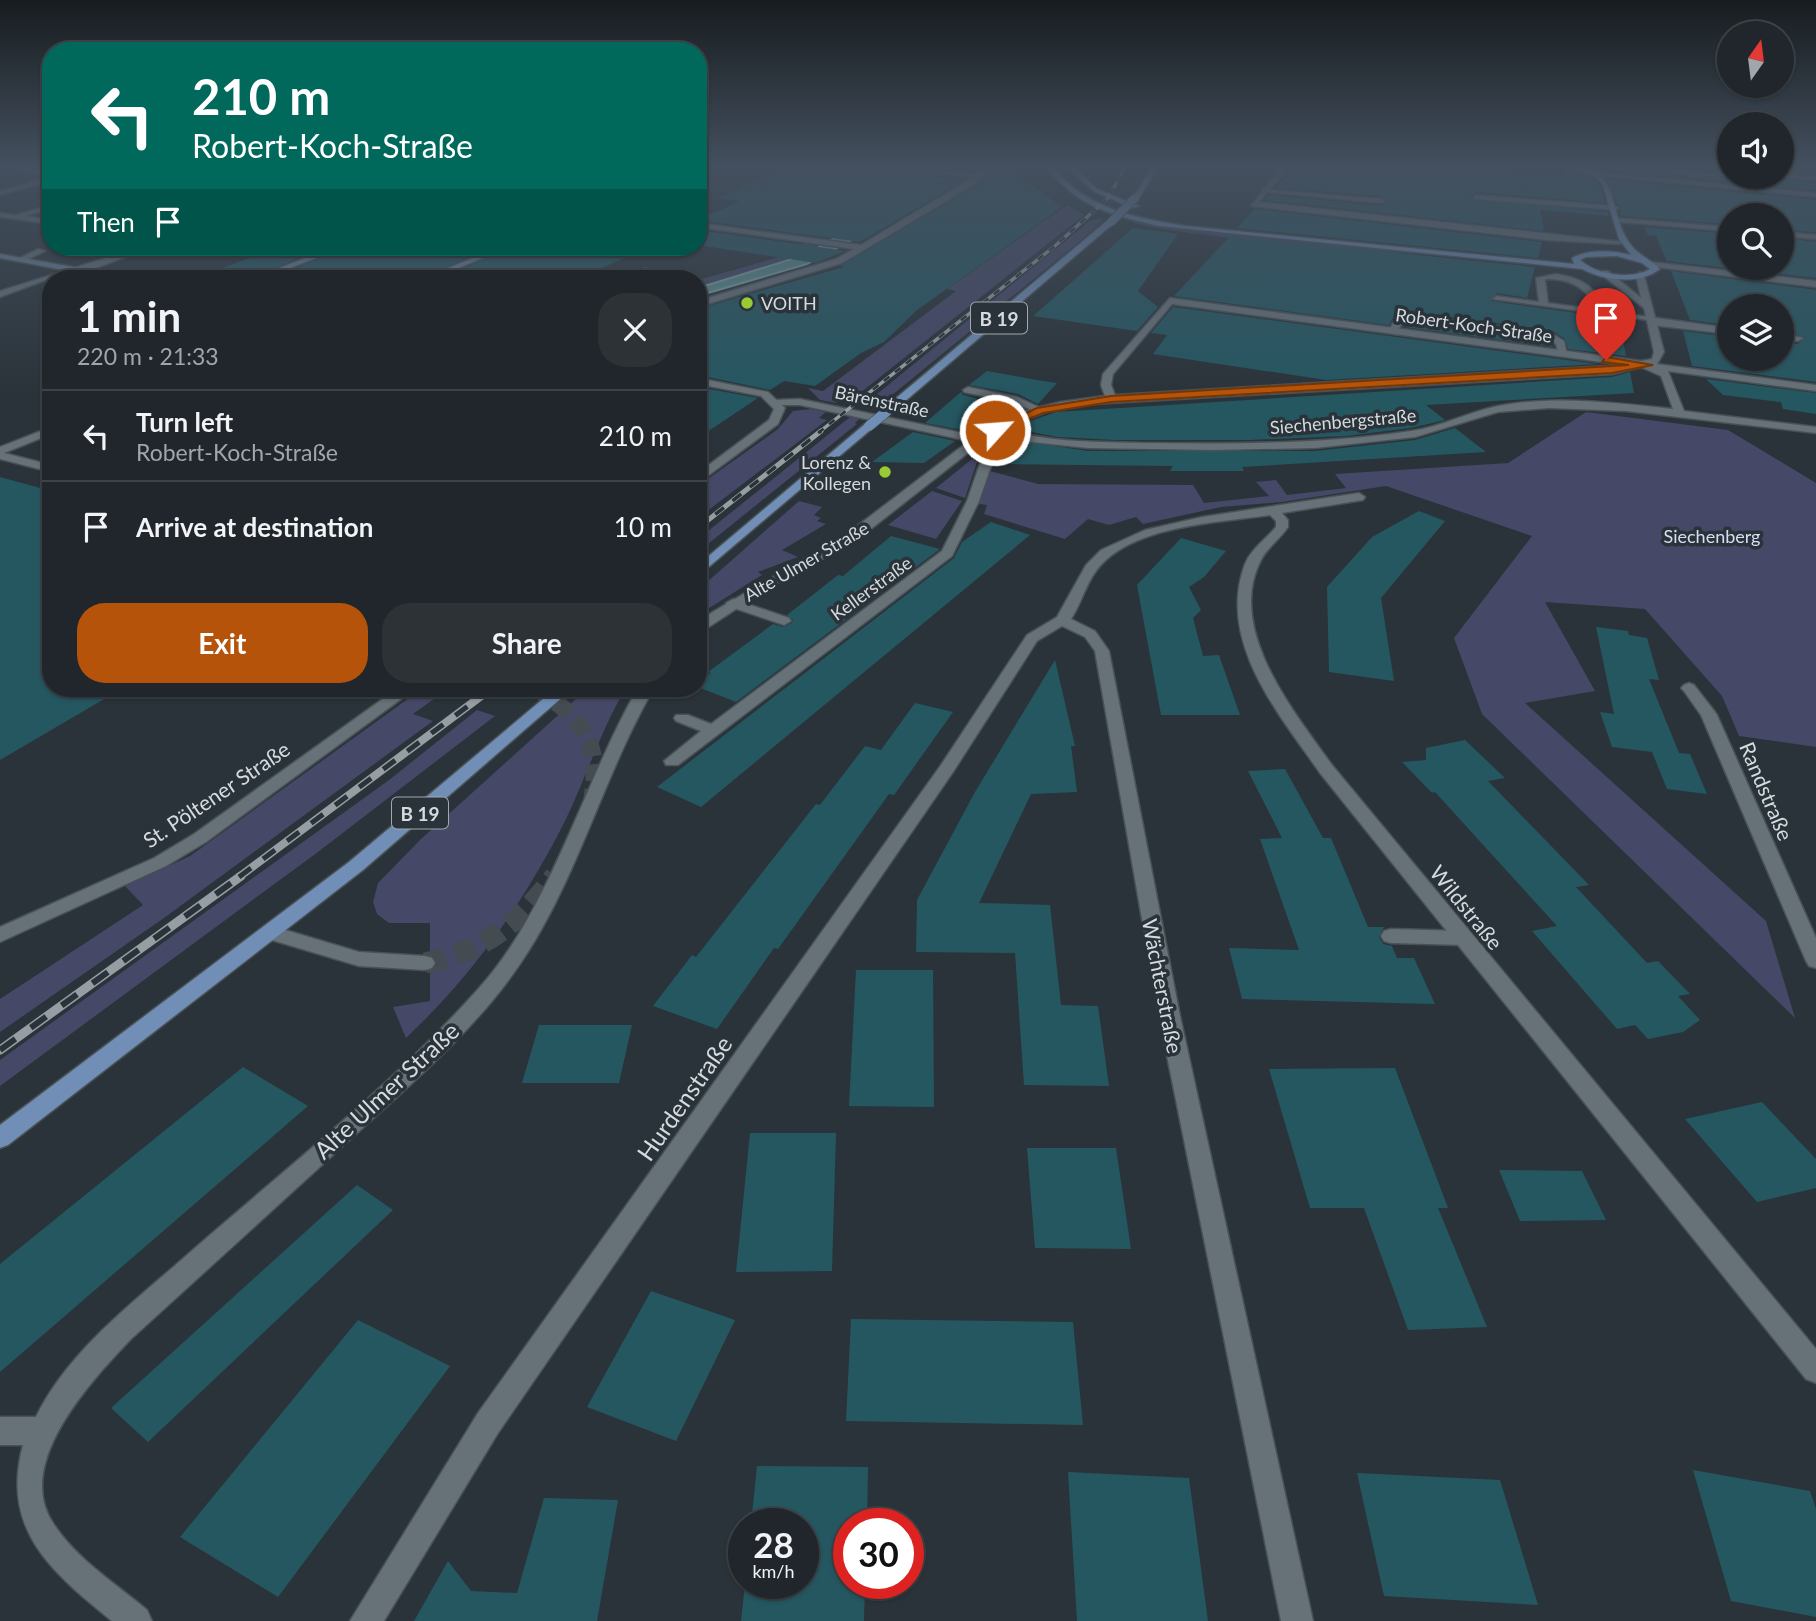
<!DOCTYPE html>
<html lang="en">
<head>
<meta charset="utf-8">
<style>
  :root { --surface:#20262b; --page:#2d3237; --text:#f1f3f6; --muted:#a2a5a9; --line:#3d4347; --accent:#b45309 }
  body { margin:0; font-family:Lato,sans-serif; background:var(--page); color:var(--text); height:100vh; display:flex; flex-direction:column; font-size:26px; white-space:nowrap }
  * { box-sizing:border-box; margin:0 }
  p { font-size:23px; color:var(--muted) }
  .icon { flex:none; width:38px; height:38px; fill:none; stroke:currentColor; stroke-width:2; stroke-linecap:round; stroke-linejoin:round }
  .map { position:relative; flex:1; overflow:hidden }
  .details { position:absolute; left:42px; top:270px; width:665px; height:427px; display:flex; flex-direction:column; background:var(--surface); border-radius:28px; box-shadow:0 2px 5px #0004,0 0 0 2px var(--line) }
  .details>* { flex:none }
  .guide { position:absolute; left:42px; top:42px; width:665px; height:214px; border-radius:28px; box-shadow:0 2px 5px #0004,0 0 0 2px var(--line); background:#00695c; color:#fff; overflow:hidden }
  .needle { width:46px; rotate:14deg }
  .controls { position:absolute; left:1717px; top:21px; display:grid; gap:14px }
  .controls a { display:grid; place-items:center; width:77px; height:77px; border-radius:50%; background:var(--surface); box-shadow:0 2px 5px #0004,0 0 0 2px var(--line); font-size:35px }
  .speed { position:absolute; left:728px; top:1508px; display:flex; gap:14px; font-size:35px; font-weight:700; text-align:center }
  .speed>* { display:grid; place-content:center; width:91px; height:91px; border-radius:50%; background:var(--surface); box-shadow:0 2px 5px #0004,0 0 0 2px var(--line); line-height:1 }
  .speed small { font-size:18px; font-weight:400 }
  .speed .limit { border:10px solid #d22; background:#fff; color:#111 }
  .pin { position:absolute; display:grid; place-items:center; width:60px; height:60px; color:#fff; margin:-72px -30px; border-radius:50% 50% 50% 0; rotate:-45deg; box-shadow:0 0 7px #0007 }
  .pin .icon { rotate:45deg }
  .me { position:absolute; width:77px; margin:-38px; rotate:64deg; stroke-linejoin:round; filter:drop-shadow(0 0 5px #0008) }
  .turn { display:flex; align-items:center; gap:24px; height:147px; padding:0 35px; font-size:32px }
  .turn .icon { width:91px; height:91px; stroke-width:2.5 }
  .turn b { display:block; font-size:49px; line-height:60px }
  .then { display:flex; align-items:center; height:66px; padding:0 35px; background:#0003; gap:14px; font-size:26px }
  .round { display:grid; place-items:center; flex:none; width:74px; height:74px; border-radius:28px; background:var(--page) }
  .overview { display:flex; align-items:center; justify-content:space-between; height:119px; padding:0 35px }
  h1 { font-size:42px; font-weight:700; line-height:52px }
  .cta { display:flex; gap:14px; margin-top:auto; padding:14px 35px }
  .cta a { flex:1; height:80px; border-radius:28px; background:var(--accent); color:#fff; font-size:28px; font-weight:700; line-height:80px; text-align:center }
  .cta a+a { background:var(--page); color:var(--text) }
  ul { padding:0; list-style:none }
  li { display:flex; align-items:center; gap:21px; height:91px; padding:0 35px; border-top:2px solid var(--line) }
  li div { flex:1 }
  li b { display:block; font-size:26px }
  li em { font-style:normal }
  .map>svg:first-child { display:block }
</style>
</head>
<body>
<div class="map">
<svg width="1816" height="1621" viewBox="0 0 1816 1621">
  <rect width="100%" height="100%" fill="#2a3339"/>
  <!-- green -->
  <path fill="#454866" d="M1067 205 1084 215 850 401 842 399 836 403 820 400 808 388 823 391 956 291 947 289Z
    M1099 219 1103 220 1080 241 874 410 861 407 1090 221Z
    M1129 220 1245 236 1473 257C1433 257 1140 234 1129 220Z
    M804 243 821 247 782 264 698 288V280L776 258Z
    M644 267 700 275 620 278Z
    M811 409 826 412 819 418 827 420 698 518V486L778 429 793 411Z
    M1586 412 1728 430 1816 483V747L1739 736 1722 696 1645 609 1545 602 1595 691 1525 703 1766 921 1795 1018 1482 714 1454 638 1532 536 1386 486 1282 502 1221 507 1143 524 1136 517 1109 525 1088 519 1065 539 984 514 987 505 979 504 990 471 1038 484 1193 485 1204 503 1269 496 1256 482 1276 480 1287 495 1346 488 1335 474 1508 463Z
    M850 417 860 418 855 423 857 424 698 552V539Z
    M972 459 977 462 965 498 936 488Z
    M932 491 962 501 936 539 888 525Z
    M799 501 822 507 814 515 821 518 817 521 826 524 782 550 798 557 758 572 762 575 698 615V590Z
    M423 688H449L413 714 433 721 164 918 0 1032V999L143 905 125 886 190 856Z
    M588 688H626C601 730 587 775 566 819 525 901 473 975 406 1038L393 1007 430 1001V923H389L377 914 373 902 378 883 420 840Z
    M477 710 495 716 318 852 0 1086V1060L389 780Z"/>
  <!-- water -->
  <path fill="#5b8f8d" stroke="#80a6a6" stroke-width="2" d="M912 167H944L905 184 915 206 807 264 698 296V288L805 255 895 203 883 180Z"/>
  <!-- building -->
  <path fill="#255761" d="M789 167H890L906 173 913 167H980L976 171 932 169 936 177 966 179 860 242 698 220 740 201 717 198Z
    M992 167H1015L1012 171 1062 207 917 310 884 342 861 353 815 386 784 381 770 390 698 375V309L844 267 840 266 976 186Z
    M1295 167H1486V170L1564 176V169L1591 177 1600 185 1605 203 1476 192 1470 199 1608 212 1609 216 1540 210 1544 231 1264 200 1269 195 1381 206 1387 202 1381 196 1276 188Z
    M1586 167H1626L1689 178 1594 170Z
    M1731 177H1774L1776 180 1816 183V190L1700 179Z
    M1606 179 1816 200V232L1782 230V215H1729V224L1620 216 1621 207 1617 204Z
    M1255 209 1542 242 1538 258 1237 228Z
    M1644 227 1729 234V268H1782V238L1816 242V278L1667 261 1656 236 1648 235Z
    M1133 228 1178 234 1138 291 1158 307 1137 331 1033 316Z
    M698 230 846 251 815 263 698 245Z
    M1230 236 1535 267 1527 298 1497 293 1491 301 1619 319 1626 356 1568 349 1565 339 1551 330 1417 313 1393 318 1389 325 1174 296Z
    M282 247H326L251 278H206L205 274Z
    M347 247H493L421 278H272Z
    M511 247H648L580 278H441Z
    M1671 271 1816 290V382L1692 366 1683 331 1729 337V359H1782V342L1798 344 1805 337 1782 331V306H1729V325L1690 320Z
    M1173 307 1597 364 1326 380 1153 354 1167 335 1151 333Z
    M1417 325 1544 341 1554 347 1405 327Z
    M987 371 1037 380 1057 383 1038 404 1018 394 969 385Z
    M1630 372 1634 393 1426 405 1445 420 1411 428 1346 436 1249 440H1114L1058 437 1011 428 1056 412 1612 377Z
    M1706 379 1816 393V414L1783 409 1781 402 1723 395Z
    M698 387 758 398 698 438Z
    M961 392 963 395 1023 410 999 422V408L967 431 925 423Z
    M1455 428 1486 452 1242 467 1244 471H1170L1173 466 1002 464 1001 438 1088 451H1315L1415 440Z
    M913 432 955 441 924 463 872 462Z
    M0 477 51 491V688H123L0 760Z
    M1419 511 1445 521 1381 598 1394 681 1329 672 1327 587 1372 537Z
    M991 522 1030 535 701 807 657 787 954 558 962 542Z
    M891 536 940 549 736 702 698 687V682L711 673 708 672 773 624 783 627 792 623 793 620 787 615 838 575 843 576Z
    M1181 538 1226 551 1204 577 1189 587 1201 610 1193 618 1203 656 1219 655 1240 715H1161L1137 585Z
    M1596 627 1628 631 1629 635 1647 638 1659 680 1649 679 1679 753 1690 754 1707 794 1667 789 1652 752 1612 747 1600 712 1614 714Z
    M1055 660 1075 746H1071L1077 792 1031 794 979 903 1050 905 1061 1005 1098 1006 1109 1086 1024 1085 1015 953 916 952 917 900 975 792Z
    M915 703 953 712 894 795 889 794 778 949 774 948 717 1029 653 1006 692 955 696 957 816 804 820 805 865 746 881 750Z
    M1465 740 1505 778 1488 781 1589 885 1576 887 1647 963 1658 961 1690 994 1678 996 1700 1020 1683 1032 1648 1039 1635 1025 1617 1029 1532 931 1557 926 1435 792 1432 793 1402 762 1426 760V748Z
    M1285 769 1323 838H1331L1368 927H1384L1379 937 1383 944 1392 946 1397 958H1414L1435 1004 1242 999 1229 948 1299 950 1260 839 1282 838 1248 771Z
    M856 970H933L934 1107 849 1106Z
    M539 1025H632L619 1083H522Z
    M243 1067 308 1106 0 1372V1264Z
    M1395 1068 1448 1208H1438L1487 1327 1408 1330 1364 1208H1310L1269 1069Z
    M1762 1102 1816 1159V1188L1757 1202 1685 1119Z
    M750 1133H836L832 1271 736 1272Z
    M1027 1148H1116L1131 1249 1035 1248Z
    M1499 1170 1582 1171 1606 1220 1520 1221Z
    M357 1185 393 1210 148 1442 111 1408Z
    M651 1291 735 1320 676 1441 587 1407Z
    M851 1319 1073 1322 1083 1425 846 1421Z
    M358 1320 450 1366 278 1597 180 1537Z
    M757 1466 868 1467 867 1524H849V1584H865L864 1621H741L745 1584H803V1524H751Z
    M1693 1470 1810 1491 1816 1509V1617L1731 1601Z
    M1068 1472 1189 1478 1208 1621H1077Z
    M1357 1473 1500 1480 1538 1605 1384 1596Z
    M544 1498 618 1500 597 1621H414L448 1561 471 1591 517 1593Z"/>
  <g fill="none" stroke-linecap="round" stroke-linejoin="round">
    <!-- tertiary-tunnel-far1 -->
    <path stroke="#444c52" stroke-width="17" stroke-dasharray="17 8" stroke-linecap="butt" d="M536 688C583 720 601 739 592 798"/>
    <!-- tertiary-tunnel -->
    <path stroke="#444c52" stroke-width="21" stroke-dasharray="21 10" stroke-linecap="butt" d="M425 963C487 950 516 925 555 876"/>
    <!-- service casing -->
    <g stroke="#495155" stroke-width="3">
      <path id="service" d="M1629 167 1709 174 1706 176Z
        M1262 189 1381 199 1385 201 1381 203 1264 192Z
        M1476 195 1615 206 1619 208 1615 210 1473 199Z
        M38 249 45 251 23 262 16 260Z
        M1556 274C1575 277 1592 283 1600 301L1593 303C1583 285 1567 279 1547 279L1545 280 1548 303 1729 328V334L1652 325 1648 320 1493 299 1497 296 1539 302 1536 278Z
        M1417 316 1551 333 1564 341 1567 354 1559 356 1556 344 1545 338 1417 322 1401 325 1396 334 1388 332 1394 321Z
        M1782 333 1803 338 1798 341 1782 339Z
        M968 387 1017 397 1045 410 1040 413 1010 402 964 392 963 390Z
        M51 427V434L4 453 51 465V472L0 459V447Z
        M733 599 789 618 791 621 784 625 728 606 726 603Z
        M1689 683 1694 685 1715 712 1717 715 1715 718H1703L1684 691 1681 688 1684 685Z
        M1391 929 1462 931 1469 933 1472 938 1469 943 1462 945 1391 943 1384 941 1381 936 1384 931Z"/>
    </g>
    <!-- pedestrian casing -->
    <g stroke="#495155" stroke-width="3">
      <path id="pedestrian" d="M12 167 51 173V177L13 168Z"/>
    </g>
    <!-- minor casing -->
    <g stroke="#495155" stroke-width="3">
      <path id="minor" d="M893 167H910V168L907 170Z
        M983 167H989L975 184 842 263 698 307V301L836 259 854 249 698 227V223L861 245 974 177 936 174 934 171 977 174Z
        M1282 167H1289L1259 202 1624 242 1620 244 1547 240 1251 206Z
        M1594 172 1816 193V197L1592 175Z
        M1729 172V176L1691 177 1694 175Z
        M1782 175 1816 176V180L1776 177Z
        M51 177V181L0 195V191Z
        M51 205V209L24 216 51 220V224L0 217V213L16 215Z
        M1616 218 1729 227V231L1619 222Z
        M1782 232 1816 235V239L1782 236Z
        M141 247H152L82 273 51 278 0 297V291Z
        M1651 262 1816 281V287L1648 266Z
        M1602 271H1608L1641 298 1636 275 1640 272 1644 275 1664 352 1657 364 1816 385V391L1668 371 1684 411 1816 427V433L1626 411 1549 408 1498 412 1415 437 1315 448 1213 450 1088 448 1031 442 995 434 988 438 997 449 979 501 952 556 678 765H666L664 761 701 731 676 721 674 718 676 715H688L711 724 942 551 967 501 985 449 981 444 978 445 858 539 759 594 698 634V623L711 613 848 533 969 441 800 405H777L772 402 773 400 800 399 977 436 1028 410 1061 402 1105 396 1101 385 1103 374 1170 298 1641 361 1652 359 1654 352 1644 308 1602 275ZM1172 304 1624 365 1115 395 1111 385 1113 374ZM1641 367 1661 376 1673 409C1617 403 1554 395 1498 406 1468 412 1441 427 1411 431 1325 444 1238 444 1151 443 1102 442 1051 443 1003 429L1048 411 1091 404 1612 374Z
        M1359 493 1365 497 1363 500 1282 513 1288 520V527C1280 539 1267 548 1261 560 1225 629 1295 713 1332 765L1816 1349V1383L1806 1379 1320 773C1279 714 1216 641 1245 564 1251 549 1266 539 1276 527V521L1270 515C1217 523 1130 525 1096 571 1085 586 1081 604 1071 619L1095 631 1109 651 1180 1016 1313 1621H1281L1159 1016 1095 651 1085 637 1062 626 1037 641 953 772 498 1433 384 1621H350L478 1413 941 765 1027 635 1057 617 1086 565 1101 550 1145 530 1202 517Z
        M398 688H416L206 842 166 866 0 942V927L154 858 194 834Z
        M638 688H654C603 776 577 881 520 964 476 1029 412 1083 355 1135 280 1203 206 1271 131 1339 93 1379 13 1463 53 1523 76 1559 115 1583 147 1610L152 1621H112C52 1572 0 1530 23 1445H0V1417H36C68 1351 133 1303 187 1255 284 1170 395 1083 480 987 551 908 584 781 638 688Z
        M1709 710 1717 715 1816 938V968L1809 966 1806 961 1701 715Z"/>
    </g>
    <!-- tertiary casing -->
    <g stroke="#495155" stroke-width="3">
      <path id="tertiary" d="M698 378 768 392 785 408 778 424 698 483V473L769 420 774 409 761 396 698 384Z
        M272 926 359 952 425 956 432 958 435 963 432 968 425 970 359 966 265 938 262 933 265 928Z"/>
    </g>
    <!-- secondary casing -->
    <g stroke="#495155" stroke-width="3">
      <path id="secondary" d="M698 167H703L698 170Z
        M333 247H344L265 278H254Z
        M499 247H509L435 278H424Z
        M0 254 118 275 122 278H106L0 258Z"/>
    </g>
    <!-- primary casing -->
    <g stroke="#495155" stroke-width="3">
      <path id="primary" d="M1047 167H1053C1086 209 1136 218 1186 226L1574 264 1572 258C1589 249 1612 250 1631 255L1619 239 1602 183 1592 175 1565 167C1623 167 1606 205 1628 241 1637 255 1649 258 1660 269 1640 285 1604 281 1582 269L1159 226C1112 215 1076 207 1047 167ZM1617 256 1642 263 1650 269C1631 280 1597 275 1580 260L1586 257Z
        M1067 167H1074L1097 189 1139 206 1132 208 1093 191Z
        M1152 167H1158L1138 200H1132Z
        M1108 220 1115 222 890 414H882V410Z
        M865 424 875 426 698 576V565Z
        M556 688H573L363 870 8 1145 0 1148V1125L349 862Z"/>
    </g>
    <!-- service -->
    <use href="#service" fill="#667178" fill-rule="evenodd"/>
    <!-- pedestrian -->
    <use href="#pedestrian" fill="#667178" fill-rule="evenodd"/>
    <!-- minor -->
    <use href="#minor" fill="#667178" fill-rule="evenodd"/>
    <!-- tertiary -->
    <use href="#tertiary" fill="#667178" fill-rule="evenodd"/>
    <!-- secondary -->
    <use href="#secondary" fill="#6b7f97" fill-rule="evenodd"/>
    <!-- primary -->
    <use href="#primary" fill="#708eb6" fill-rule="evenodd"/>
    <!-- rail-far3 casing -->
    <g stroke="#979ea3" stroke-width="3.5">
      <path id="rail-far3" d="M818 433 1055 246 1108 198 1125 167"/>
    </g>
    <!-- rail-far2 casing -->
    <g stroke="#979ea3" stroke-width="5">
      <path id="rail-far2" d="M698 528 821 431"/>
    </g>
    <!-- rail-far1 casing -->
    <g stroke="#979ea3" stroke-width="8">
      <path id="rail-far1" d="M239 877 492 688"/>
    </g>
    <!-- rail casing -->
    <g stroke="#979ea3" stroke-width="9">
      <path id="rail" d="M0 1050 241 876"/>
    </g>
    <!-- rail-far3 -->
    <use href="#rail-far3" stroke="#2a3339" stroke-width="2.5" stroke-dasharray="7" stroke-linecap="butt"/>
    <!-- rail-far2 -->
    <use href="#rail-far2" stroke="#2a3339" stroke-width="3.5" stroke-dasharray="11" stroke-linecap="butt"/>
    <!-- rail-far1 -->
    <use href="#rail-far1" stroke="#2a3339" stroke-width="5" stroke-dasharray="15" stroke-linecap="butt"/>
    <!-- rail -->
    <use href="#rail" stroke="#2a3339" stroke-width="6" stroke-dasharray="19" stroke-linecap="butt"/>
    <!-- primary-bridge-far1 casing -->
    <g stroke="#495155" stroke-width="10" stroke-linecap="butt">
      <path id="primary-bridge-far1" d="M1111 222 1135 198"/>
    </g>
    <!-- primary-bridge casing -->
    <g stroke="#495155" stroke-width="11" stroke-linecap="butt">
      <path id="primary-bridge" d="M869 426 886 412"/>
    </g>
    <!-- primary-bridge-far1 -->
    <use href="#primary-bridge-far1" stroke="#708eb6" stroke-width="8"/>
    <!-- primary-bridge -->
    <use href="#primary-bridge" stroke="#708eb6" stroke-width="10"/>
  </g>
  <!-- sky -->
  <linearGradient id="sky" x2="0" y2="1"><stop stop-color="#171c1f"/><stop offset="0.42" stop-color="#44505f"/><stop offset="1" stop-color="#44505f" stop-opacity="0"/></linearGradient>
  <rect width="1816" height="394" fill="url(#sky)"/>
  <!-- route -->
  <path fill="#b45309" stroke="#753606" stroke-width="2" d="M1606 357 1653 365 1612 373 1111 402 1043 413 998 432 989 430 1037 408 1111 396 1629 365 1602 362Z"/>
  <!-- markers -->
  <g fill="#9acb34" stroke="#2a3339" stroke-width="2.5">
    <circle cx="747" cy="303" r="7"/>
    <circle cx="885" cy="472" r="7"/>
  </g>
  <g text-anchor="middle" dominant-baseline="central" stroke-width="7" stroke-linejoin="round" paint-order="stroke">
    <!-- far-poi labels -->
    <g font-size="18" fill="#d5dbdf" stroke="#2a3339" text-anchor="start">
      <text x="761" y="303">VOITH</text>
      <text x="871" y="462" text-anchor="end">Lorenz &amp;<tspan x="871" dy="21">Kollegen</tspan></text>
    </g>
    <!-- far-street labels -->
    <g font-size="18" fill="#d5dbdf" stroke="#2a3339">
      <text transform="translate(1474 325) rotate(8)">Robert-Koch-Straße</text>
      <text transform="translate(882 401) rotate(12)">Bärenstraße</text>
      <text transform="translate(1343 421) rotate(-5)">Siechenbergstraße</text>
      <text transform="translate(806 561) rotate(-30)">Alte Ulmer Straße</text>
      <text transform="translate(871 588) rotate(-36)">Kellerstraße</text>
    </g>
    <!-- far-park labels -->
    <g font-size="18" fill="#d9dcf5" stroke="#2a3339">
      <text x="1712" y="536">Siechenberg</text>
    </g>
    <!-- shield labels -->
    <g fill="#2a3339" stroke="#a2a9ad" stroke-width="2">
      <rect x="971" y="302.5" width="56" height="31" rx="5"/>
      <rect x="392" y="797.5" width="56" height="31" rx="5"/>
    </g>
    <g font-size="19" font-weight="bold" fill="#d5dbdf">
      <text x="999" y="318">B 19</text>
      <text x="420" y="813">B 19</text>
    </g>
    <!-- street labels -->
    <g font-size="21" fill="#d5dbdf" stroke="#2a3339">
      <text transform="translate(1767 791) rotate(67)">Randstraße</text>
      <text transform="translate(216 794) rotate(-34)">St. Pöltener Straße</text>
      <text transform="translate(1467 907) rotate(51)">Wildstraße</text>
      <text transform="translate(1163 986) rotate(79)">Wächterstraße</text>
    </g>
    <!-- near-street labels -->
    <g font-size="24" fill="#d5dbdf" stroke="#2a3339">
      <text transform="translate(386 1090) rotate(-43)">Alte Ulmer Straße</text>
      <text transform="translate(684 1098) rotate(-55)">Hurdenstraße</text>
    </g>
  </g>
</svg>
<div class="controls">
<a><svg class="needle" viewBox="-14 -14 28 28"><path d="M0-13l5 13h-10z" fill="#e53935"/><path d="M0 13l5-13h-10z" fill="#a2a5a9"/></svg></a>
<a><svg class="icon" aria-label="sound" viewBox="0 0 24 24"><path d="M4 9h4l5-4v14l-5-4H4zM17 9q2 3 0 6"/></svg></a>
<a><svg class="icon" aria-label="search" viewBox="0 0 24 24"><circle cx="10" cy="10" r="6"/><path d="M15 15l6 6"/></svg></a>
<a><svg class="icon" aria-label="layers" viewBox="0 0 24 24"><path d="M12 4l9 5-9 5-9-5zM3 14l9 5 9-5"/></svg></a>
</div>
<div class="speed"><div>28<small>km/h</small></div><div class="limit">30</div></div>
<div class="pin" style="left:1606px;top:360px;background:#d93025"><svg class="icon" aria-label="arrive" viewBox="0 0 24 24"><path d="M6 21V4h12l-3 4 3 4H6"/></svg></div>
<svg class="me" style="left:995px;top:430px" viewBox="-20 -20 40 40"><circle r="17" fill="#b45309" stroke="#fff" stroke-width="3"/><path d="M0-11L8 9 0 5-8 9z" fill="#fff"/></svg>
<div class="guide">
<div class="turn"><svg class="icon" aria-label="left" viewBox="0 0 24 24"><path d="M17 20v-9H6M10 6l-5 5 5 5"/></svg><div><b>210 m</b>Robert-Koch-Straße</div></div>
<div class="then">Then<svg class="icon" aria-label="arrive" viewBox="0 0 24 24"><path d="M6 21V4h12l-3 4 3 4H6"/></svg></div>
</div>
<section class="details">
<div class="overview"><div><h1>1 min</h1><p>220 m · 21:33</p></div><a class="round"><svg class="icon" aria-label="close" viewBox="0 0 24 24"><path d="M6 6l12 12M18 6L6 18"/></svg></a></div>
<ul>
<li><svg class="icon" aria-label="left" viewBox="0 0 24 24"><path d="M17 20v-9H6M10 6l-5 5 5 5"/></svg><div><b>Turn left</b><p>Robert-Koch-Straße</p></div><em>210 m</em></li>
<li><svg class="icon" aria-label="arrive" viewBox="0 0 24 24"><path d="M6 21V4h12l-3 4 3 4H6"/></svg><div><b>Arrive at destination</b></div><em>10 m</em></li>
</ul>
<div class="cta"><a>Exit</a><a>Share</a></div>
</section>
</div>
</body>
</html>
